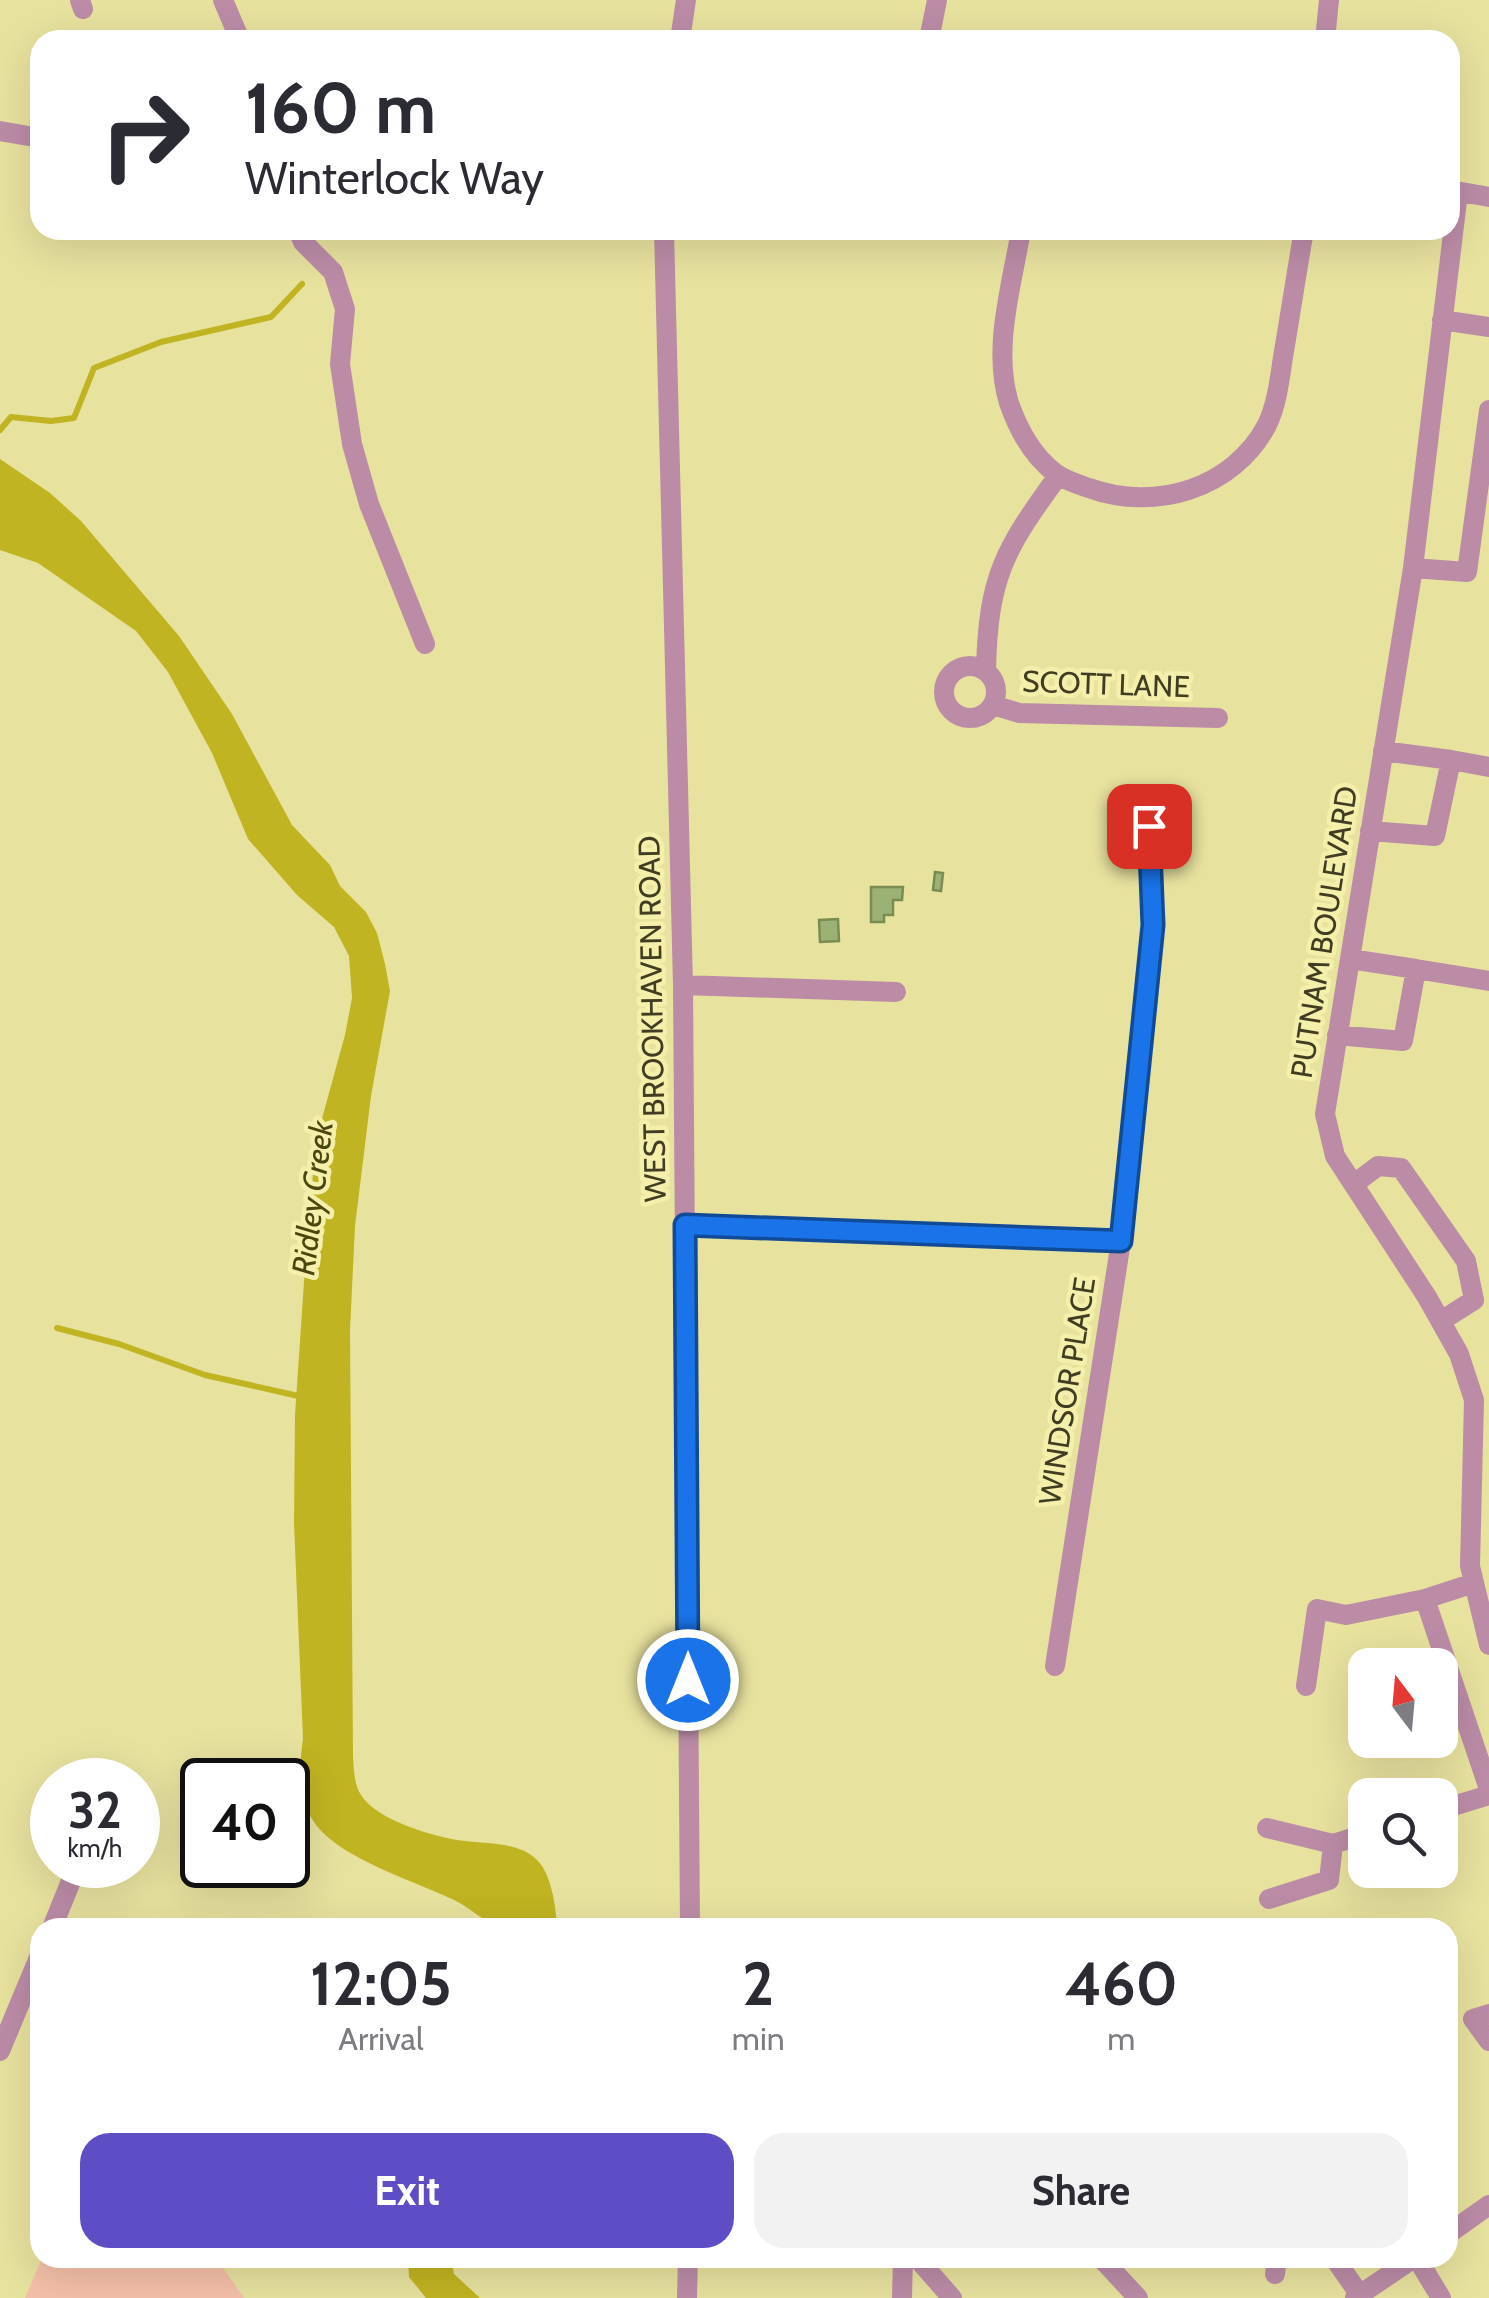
<!DOCTYPE html>
<html lang="en">
<head>
<meta charset="utf-8">
<style>
  :root { --surface:#fff; --page:#f2f2f3; --text:#2b2b33; --muted:#7c7c81; --accent:#5e4ec6 }
  body { margin:0; font-family:Cabin,sans-serif; background:var(--page); color:var(--text); height:100vh; display:flex; flex-direction:column; font-size:38px; white-space:nowrap }
  * { box-sizing:border-box; margin:0 }
  p { font-size:32px; color:var(--muted) }
  .icon { flex:none; width:55px; height:55px; fill:none; stroke:currentColor; stroke-width:2; stroke-linecap:round; stroke-linejoin:round }
  .map { position:relative; flex:1; overflow:hidden }
  .details { position:absolute; left:30px; top:1918px; width:1428px; height:350px; display:flex; flex-direction:column; background:var(--surface); border-radius:30px; box-shadow:0 10px 40px #0002 }
  .details>* { flex:none }
  .top-card { position:absolute; left:30px; top:30px; width:1430px; height:210px; border-radius:30px; box-shadow:0 10px 40px #0002; background:#fff; color:var(--text); overflow:hidden }
  .needle { width:65px; rotate:344deg }
  .controls { position:absolute; left:1348px; top:1648px; display:grid; gap:20px }
  .controls a { display:grid; place-items:center; width:110px; height:110px; border-radius:20px; background:var(--surface); box-shadow:0 10px 40px #0002; font-size:50px }
  .speed { position:absolute; left:30px; top:1758px; display:flex; gap:20px; font-size:50px; font-weight:700; text-align:center }
  .speed>* { display:grid; place-content:center; width:130px; height:130px; border-radius:50%; background:var(--surface); box-shadow:0 10px 40px #0002; line-height:1 }
  .speed small { font-size:25px; font-weight:400 }
  .speed .limit { border:5px solid #111; border-radius:15px; background:#fff; color:#111 }
  .pin { position:absolute; display:grid; place-items:center; width:85px; height:85px; color:#fff; margin:-42px; border-radius:20px; box-shadow:0 5px 15px #0006 }
  .me { position:absolute; width:110px; margin:-55px; rotate:0deg; stroke-linejoin:round; filter:drop-shadow(0 0 8px #0008) }
  .turn { display:flex; align-items:center; gap:35px; height:210px; padding:0 50px; font-size:45px }
  .turn .icon { width:130px; height:130px; stroke-width:2.5 }
  .turn b { display:block; font-size:70px; line-height:85px }
  .eta { display:flex; justify-content:space-evenly; align-items:center; height:170px; text-align:center }
  .eta b { font-size:60px; font-weight:700; line-height:70px }
  .cta { display:flex; gap:20px; margin-top:auto; padding:20px 50px }
  .cta a { flex:1; height:115px; border-radius:30px; background:var(--accent); color:#fff; font-size:40px; font-weight:700; line-height:115px; text-align:center }
  .cta a+a { background:var(--page); color:var(--text) }
  .map>svg:first-child { display:block }
</style>
</head>
<body>
<div class="map">
<svg width="1489" height="2298" viewBox="0 0 1489 2298">
  <rect width="100%" height="100%" fill="#e8e29f"/>
  <!-- green -->
  <path fill="#f5c0a9" d="M42 2258H216L244 2298H25Z"/>
  <!-- water -->
  <path fill="#c1b422" d="M0 459 50 493 81 521 179 636 232 714 292 825 330 865 340 886 366 912 377 933 385 964 390 991 371 1096 355 1226 350 1330 353 1757C354 1770 354 1784 361 1795 376 1820 436 1838 465 1841 489 1844 520 1842 538 1861 552 1876 556 1908 557 1927 540 1928 520 1930 503 1928 488 1925 470 1908 456 1901 416 1881 339 1859 314 1822 297 1797 299 1768 303 1739L294 1523 295 1415 309 1208 318 1133 345 1035 352 998 349 956 334 927 297 895 248 839 212 753 168 672 136 631 38 563 0 550Z
    M408 2258H451L454 2274 480 2298H426L409 2277Z"/>
  <g fill="none" stroke-linecap="round" stroke-linejoin="round">
    <!-- stream -->
    <path stroke="#c1b422" stroke-width="6" d="M0 430 11 417 51 421 74 418 94 368 161 342 271 317 302 284
      M57 1328 119 1344 205 1375 303 1397"/>
  </g>
  <!-- building -->
  <path fill="#9cb174" stroke="#798c51" stroke-width="2.5" d="M935 872 943 873 941 891 933 890Z
    M871 887H903L902 900H893V915H884V922H871Z
    M838 919 839 941 820 942 819 920Z"/>
  <g fill="none" stroke-linecap="round" stroke-linejoin="round">
    <!-- minor -->
    <path stroke="#bc8ca7" stroke-width="20" d="M80 0 83 9
      M223 0 240 40
      M680 40 686 0
      M929 40 937 0
      M1325 40 1329 0
      M0 131 40 138
      M1450 190 1489 197
      M1458 192 1413 568 1325 1114 1335 1156 1427 1297 1459 1354 1474 1400 1470 1566 1489 1645
      M298 230 303 242 333 272 345 309 340 364 352 444 369 504 425 644
      M664 230 683 985 690 1928
      M1021 230C1012 285 992 348 1009 403 1018 429 1033 456 1055 473 1064 480 1077 484 1089 488 1155 512 1233 489 1267 425 1278 402 1280 375 1284 351 1291 310 1297 270 1304 230
      M1442 320 1489 327
      M1413 568 1467 572 1489 410
      M944 692a26 26 0 1 1 52 0a26 26 0 1 1-52 0Z
      M986 671C988 577 1004 550 1058 476
      M993 705 1019 713 1218 718
      M1451 760 1489 767
      M1370 831 1435 836 1451 760 1383 751
      M1416 969 1489 981
      M683 985 896 992
      M1337 1035 1403 1041 1416 969 1350 959
      M1354 1184 1378 1166 1401 1168 1466 1261 1474 1300 1441 1321
      M685 1225 1121 1241
      M1474 1583 1425 1599 1489 1789
      M1055 1666 1121 1241 1153 925 1149 826
      M1306 1686 1317 1609 1346 1615 1425 1599
      M1440 1810 1489 1795
      M1267 1828 1333 1844 1365 1834
      M1269 1899 1329 1880 1333 1844
      M52 1928 73 1876
      M1489 2014 1473 2019 1489 2041
      M0 2051 40 1955
      M1448 2234 1489 2205
      M917 2258 952 2298
      M1101 2258 1138 2298
      M1334 2258 1360 2295
      M1417 2258 1441 2298
      M1275 2274 1277 2258
      M687 2298 688 2258
      M902 2298 903 2258
      M1355 2298 1414 2258"/>
  </g>
  <g fill="none" stroke-linecap="round" stroke-linejoin="round">
    <!-- route casing -->
    <g stroke="#114b97" stroke-width="25">
      <path id="route" d="M688 1680 685 1225 1121 1241 1153 925 1149 826"/>
    </g>
    <!-- route -->
    <use href="#route" stroke="#1a73e8" stroke-width="18"/>
  </g>
  <g text-anchor="middle" dominant-baseline="central" stroke-width="9" stroke-linejoin="round" paint-order="stroke">
    <!-- street labels -->
    <g font-size="30" fill="#403d22" stroke="#f5efac">
      <text transform="translate(1106 684) rotate(2)">SCOTT LANE</text>
      <text transform="translate(1324 932) rotate(-81)">PUTNAM BOULEVARD</text>
      <text transform="translate(652 1019) rotate(-91)">WEST BROOKHAVEN ROAD</text>
      <text transform="translate(1067 1391) rotate(-81)">WINDSOR PLACE</text>
    </g>
    <!-- water labels -->
    <g font-size="32" font-style="italic" fill="#4b460e" stroke="#f5efac">
      <text transform="translate(312 1198) rotate(-83)">Ridley Creek</text>
    </g>
  </g>
</svg>
<div class="controls">
<a><svg class="needle" viewBox="-14 -14 28 28"><path d="M0-13l5 13h-10z" fill="#e53935"/><path d="M0 13l5-13h-10z" fill="#7c7c81"/></svg></a>
<a><svg class="icon" aria-label="search" viewBox="0 0 24 24"><circle cx="10" cy="10" r="6"/><path d="M15 15l6 6"/></svg></a>
</div>
<div class="speed"><div>32<small>km/h</small></div><div class="limit">40</div></div>
<div class="pin" style="left:1149px;top:826px;background:#d93025"><svg class="icon" aria-label="arrive" viewBox="0 0 24 24"><path d="M6 21V4h12l-3 4 3 4H6"/></svg></div>
<svg class="me" style="left:688px;top:1680px" viewBox="-20 -20 40 40"><circle r="17" fill="#1a73e8" stroke="#fff" stroke-width="3"/><path d="M0-11L8 9 0 5-8 9z" fill="#fff"/></svg>
<div class="top-card">
<div class="turn"><svg class="icon" aria-label="right" viewBox="0 0 24 24"><path d="M7 20v-9h11M14 6l5 5-5 5"/></svg><div><b>160 m</b>Winterlock Way</div></div>
</div>
<section class="details">
<div class="eta">
<div><b>12:05</b><p>Arrival</p></div>
<div><b>2</b><p>min</p></div>
<div><b>460</b><p>m</p></div>
</div>
<div class="cta"><a>Exit</a><a>Share</a></div>
</section>
</div>
</body>
</html>
